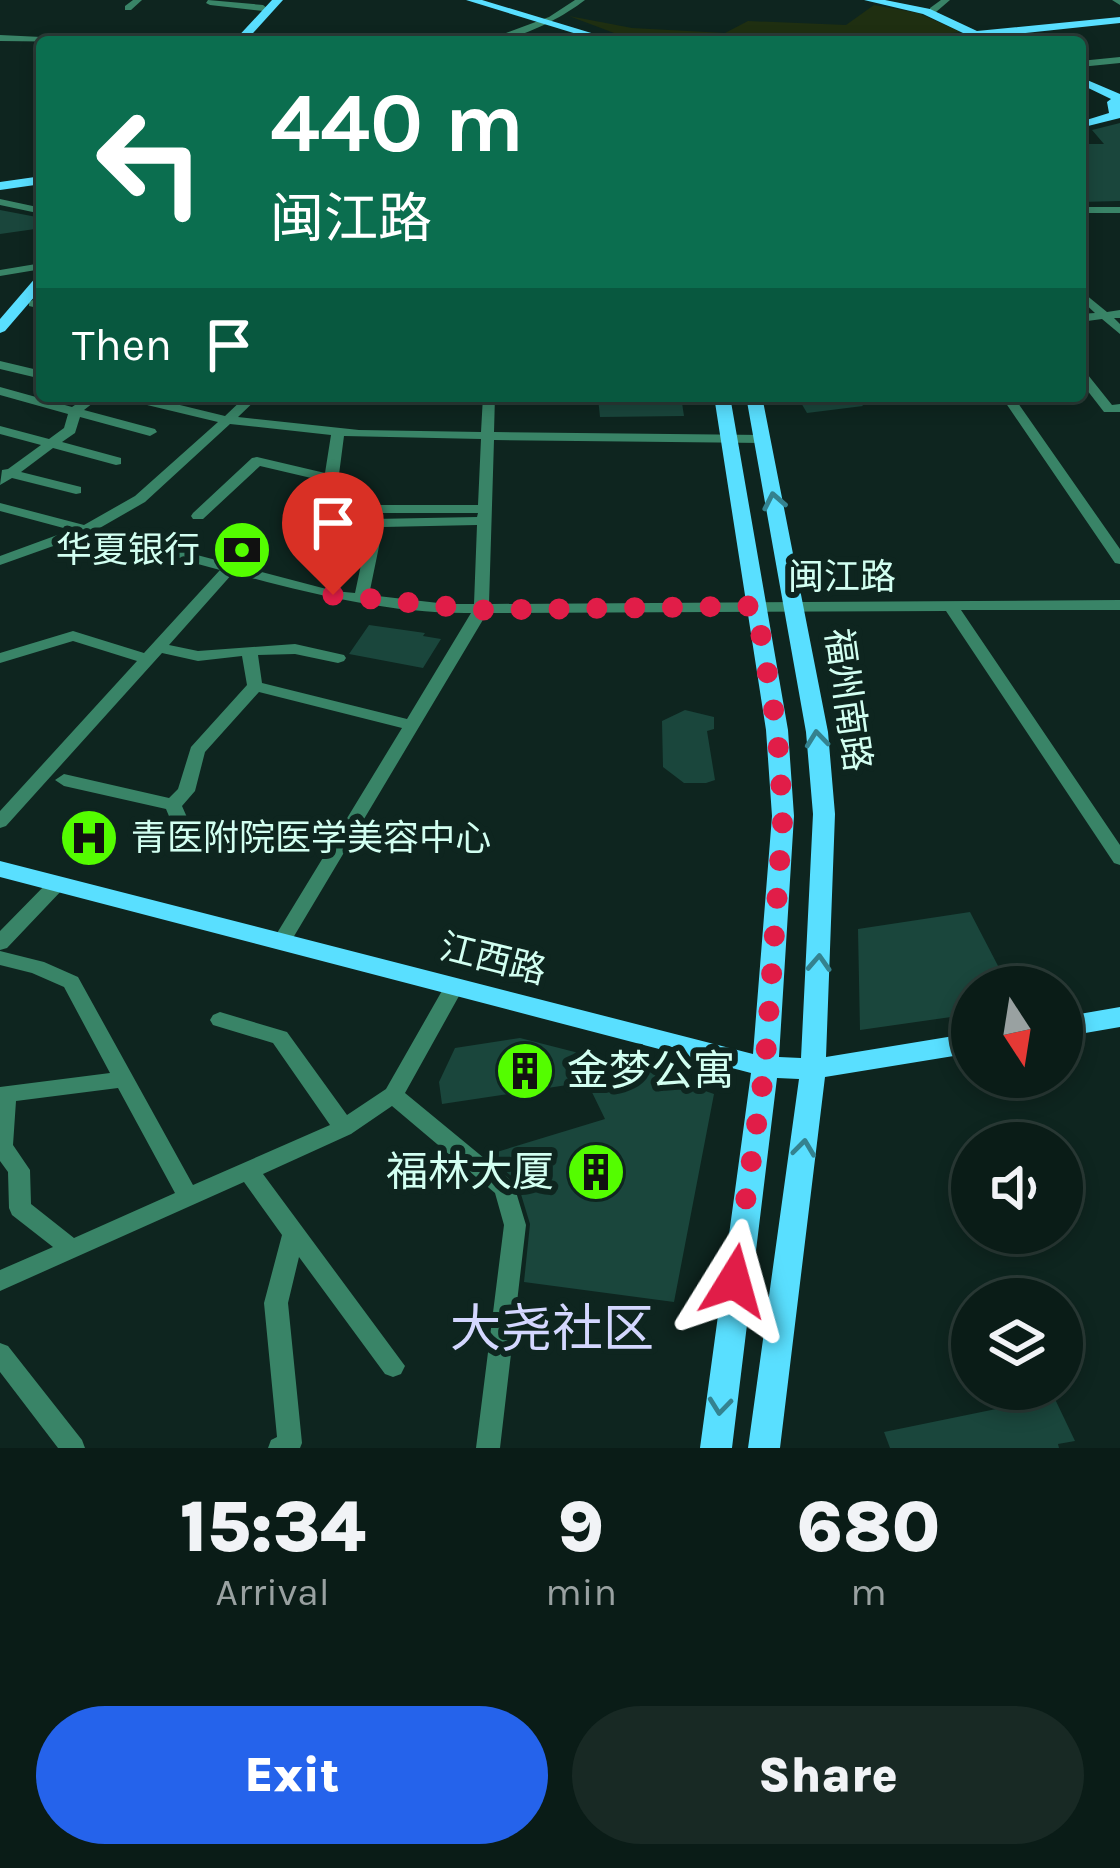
<!DOCTYPE html>
<html lang="en">
<head>
<meta charset="utf-8">
<style>
  :root { --surface:#0a1c17; --page:#182924; --text:#f1f3f6; --muted:#99a1a1; --line:#2a3a36; --accent:#2563eb }
  body { margin:0; font-family:Karla,"Noto Sans SC",sans-serif; background:var(--page); color:var(--text); height:100vh; display:flex; flex-direction:column; font-size:45px; white-space:nowrap }
  * { box-sizing:border-box; margin:0 }
  p { font-size:39px; color:var(--muted) }
  .icon { flex:none; width:66px; height:66px; fill:none; stroke:currentColor; stroke-width:2; stroke-linecap:round; stroke-linejoin:round }
  .map { position:relative; height:1448px; overflow:hidden }
  .drawer { display:flex; flex-direction:column; background:var(--surface); flex:1 }
  .drawer>* { flex:none }
  .banner { position:absolute; left:36px; top:36px; width:1050px; height:366px; border-radius:12px; box-shadow:0 6px 18px #0003,0 0 0 3px var(--line); background:#0b6e4f; color:#fff; overflow:hidden }
  .needle { width:78px; rotate:168deg }
  .tools { position:absolute; left:951px; top:966px; display:grid; gap:24px }
  .tools a { display:grid; place-items:center; width:132px; height:132px; border-radius:50%; background:var(--surface); box-shadow:0 6px 18px #0003,0 0 0 3px var(--line); font-size:60px }
  .pin { position:absolute; display:grid; place-items:center; width:102px; height:102px; color:#fff; margin:-123px -51px; border-radius:50% 50% 50% 0; rotate:-45deg; box-shadow:0 0 12px #0007 }
  .pin .icon { rotate:45deg }
  .me { position:absolute; width:132px; margin:-66px; rotate:8deg; stroke-linejoin:round; filter:drop-shadow(0 0 9px #0008) }
  .turn { display:flex; align-items:center; gap:42px; height:252px; padding:0 36px; font-size:54px }
  .turn .icon { width:156px; height:156px; stroke-width:2.5 }
  .turn b { display:block; font-size:84px; line-height:102px }
  .then { display:flex; align-items:center; height:114px; padding:0 36px; background:#0003; gap:24px; font-size:45px }
  .eta { display:flex; justify-content:space-evenly; align-items:center; height:204px; text-align:center }
  .eta b { font-size:72px; font-weight:800; line-height:84px }
  .cta { display:flex; gap:24px; margin-top:auto; padding:24px 36px }
  .cta a { flex:1; height:138px; border-radius:72px; background:var(--accent); color:#fff; font-size:48px; font-weight:800; line-height:138px; text-align:center }
  .cta a+a { background:var(--page); color:var(--text) }
  .map>svg:first-child { display:block }
</style>
</head>
<body>
<div class="map">
<svg width="1120" height="1448" viewBox="0 0 1120 1448">
  <rect width="100%" height="100%" fill="#0e251f"/>
  <!-- green -->
  <path fill="#1f2f11" d="M874 5 918 13 961 32 868 42H638L569 16 632 28 725 33 748 21 846 25Z"/>
  <!-- building -->
  <path fill="#1a463c" d="M1120 123V201L1080 202V144H1104L1092 130Z
    M0 210 42 218V228L0 234Z
    M681 396 684 416 600 417 598 398Z
    M797 396H856L863 406 807 413Z
    M369 625 425 633 423 636 441 639 423 668 349 654Z
    M685 710 714 717V729L707 731 715 780 706 783H684L663 767 662 721Z
    M970 912 1009 987H972V1014L860 1030 858 929Z
    M520 1038 610 1061 600 1086 644 1070 714 1094 674 1302 524 1282 530 1224 517 1181 487 1155 605 1119 587 1082 442 1104 439 1082 455 1048Z
    M1054 1397 1075 1441 1058 1444 1059 1448H890L884 1432Z"/>
  <g fill="none" stroke-linecap="round" stroke-linejoin="round">
    <!-- minor -->
    <path fill="#398467" fill-rule="evenodd" d="M133 0H142L131 10H125V6Z
      M208 0 263 5 267 8 263 11 210 5 206 3Z
      M575 0H585C559 20 515 42 482 42L549 17Z
      M941 0H950L936 12H930V8Z
      M1112 0H1120V5Z
      M0 35 83 39 87 42 0 41Z
      M1120 57V63L1080 67V61Z
      M0 199 42 208V214L0 205Z
      M1080 207H1120V213H1080Z
      M42 263V269L0 276V270Z
      M1080 290 1107 312 1120 310V318H1114L1120 324V334L1102 319 1080 322V314L1095 313 1080 299Z
      M33 300 42 301V309L29 306V302Z
      M0 361 42 371V379L0 369Z
      M1080 369 1084 370 1112 405 1120 404V412H1104L1080 381Z
      M0 387 72 407 88 396H102L84 410 155 429 157 432 150 436 80 417 75 433 62 442 121 458V464L116 465 53 448 21 472 81 487V493L76 494 12 478 0 485 2 470 8 469 41 445 0 434V426L49 439 64 428 68 414 0 395Z
      M121 396H143L225 416 246 396H260L238 417 359 430 481 432 483 396H495L494 432 763 435 770 439 763 443 494 440 489 604 1120 600V610H961L1120 845V865L1114 863 946 611 487 613 287 948H273L271 943 402 728 259 692 205 752 195 791 182 806 197 840 194 844H182L179 840 166 809 64 786 55 780 64 774 169 798 178 789 191 747 247 685 242 656 198 661 162 653 6 826 0 828V811L137 661 73 641 0 663V653L73 631 144 653 220 570 87 534 0 565V556L71 530 0 511V503L84 525 135 496 218 422 122 399ZM230 424 331 435 325 473 257 457 252 458 193 513 191 516 193 519H203L260 466 324 481 320 509 327 513H478L477 517 322 520 320 523 322 526 327 527H369L355 593 334 591 98 529 145 502ZM344 436 481 439 478 505H335ZM477 525 474 604H447L369 595 383 527ZM233 573C311 594 390 614 471 613L407 719 262 683 258 655 295 654 338 663 344 661 346 658 344 655 295 644 198 651 169 645Z
      M376 396 448 397 454 401 448 405 371 403V397Z
      M1001 396H1013L1120 549V564L1115 563Z
      M57 878 63 879 66 884 63 889 7 948 0 950V931L51 879Z
      M0 951 44 962 78 977 193 1185 330 1125 273 1043 213 1025 210 1020 213 1015 220 1012 287 1032 347 1115 386 1089 447 982 454 980 461 982 464 987 405 1093 513 1182 526 1225 500 1448H476L504 1225 495 1193 392 1106 351 1134 263 1174 405 1366 401 1374 393 1377 385 1374 299 1257 288 1303 302 1443 300 1448H268L271 1440 277 1437 264 1303 282 1235 244 1182 0 1291V1270L53 1247 12 1215 9 1208 8 1172 0 1161V1087L110 1073 64 987 32 973 0 965ZM118 1088 175 1193 74 1238 31 1204 30 1170 13 1145 16 1101Z
      M0 1343 8 1346 82 1440 85 1448H58L0 1372Z"/>
    <!-- major -->
    <path fill="#59dfff" fill-rule="evenodd" d="M272 0H283L245 42H233Z
      M466 0H482L621 42H603Z
      M864 0H885L930 9 977 31 1120 17V23L939 42H901L963 33 923 14Z
      M1080 77 1120 94V118L1080 128V122L1109 113 1107 102 1111 99 1080 84Z
      M42 176V184L0 190V182Z
      M42 275V288L5 331 0 333V319L37 276Z
      M714 396H730L788 730 794 816 779 1057 801 1058 813 814 806 732 746 396H762L828 732 835 814 826 1057 972 1033V1053L825 1077 780 1448H748L799 1079 777 1078 732 1448H700L751 1073 0 877V861L753 1054 772 816 766 730Z
      M1120 1007V1027L1062 1037V1017Z"/>
  </g>
  <!-- one-way arrows -->
  <defs><path id="oneway-chevron" d="M-2-3.5L2.5 0L-2 3.5" fill="none" stroke-width="1.6" stroke-linecap="round" stroke-linejoin="round" transform="scale(3)"/></defs>
  <g stroke="#34828f">
    <use href="#oneway-chevron" transform="translate(774 501) rotate(-101)"/>
    <use href="#oneway-chevron" transform="translate(817 739) rotate(-96)"/>
    <use href="#oneway-chevron" transform="translate(819 963) rotate(-87)"/>
    <use href="#oneway-chevron" transform="translate(804 1148) rotate(-83)"/>
    <use href="#oneway-chevron" transform="translate(720 1406) rotate(96)"/>
  </g>
  <g fill="none" stroke-linecap="round" stroke-linejoin="round">
    <!-- route -->
    <path stroke="#e11d48" stroke-width="21" stroke-dasharray="0 37.8" d="M333 595 482 610 756 606 777 730 783 815 765 1066 734 1281"/>
  </g>
  <!-- icons -->
  <defs>
    <g id="bank-disc" transform="scale(3)"><circle r="9.5" fill="#54fd00" stroke="#0e251f"/><path d="M-6-4H6V4H-6ZM0-2.3a2.3 2.3 0 1 0 0 4.6a2.3 2.3 0 1 0 0-4.6Z" fill="#111"/></g>
    <g id="hospital-disc" transform="scale(3)"><circle r="9.5" fill="#54fd00" stroke="#0e251f"/><path d="M-5-5h3v3.5h4V-5h3V5h-3V1.5h-4V5h-3Z" fill="#111"/></g>
    <g id="building-disc" transform="scale(3)"><circle r="9.5" fill="#54fd00" stroke="#0e251f"/><path d="M-4-6H4V6H1V3H-1V6H-4ZM-2.5-4.3h1.7v1.8h-1.7ZM.8-4.3h1.7v1.8H.8ZM-2.5-1h1.7V.8h-1.7ZM.8-1h1.7V.8H.8Z" fill="#111"/></g>
  </defs>
  <g fill-rule="evenodd">
    <use href="#bank-disc" x="242" y="550"/>
    <use href="#hospital-disc" x="89" y="838"/>
    <use href="#building-disc" x="525" y="1071"/>
    <use href="#building-disc" x="596" y="1172"/>
  </g>
  <g text-anchor="middle" dominant-baseline="central" stroke-width="12" stroke-linejoin="round" paint-order="stroke">
    <!-- poi labels -->
    <g font-size="36" fill="#d2fff1" stroke="#0e251f" text-anchor="end">
      <text x="200" y="550">华夏银行</text>
      <text x="131" y="838" text-anchor="start">青医附院医学美容中心</text>
    </g>
    <!-- street labels -->
    <g font-size="36" fill="#d2fff1" stroke="#0e251f">
      <text x="842" y="577">闽江路</text>
      <text transform="translate(848 700) rotate(82)">福州南路</text>
      <text transform="translate(493 959) rotate(14)">江西路</text>
    </g>
    <!-- near-poi labels -->
    <g font-size="42" fill="#d2fff1" stroke="#0e251f" text-anchor="start">
      <text x="567" y="1071">金梦公寓</text>
      <text x="554" y="1172" text-anchor="end">福林大厦</text>
    </g>
    <!-- near-quarter labels -->
    <g font-size="51" fill="#d4d7ff" stroke="#0e251f">
      <text x="552" y="1329">大尧社区</text>
    </g>
  </g>
</svg>
<div class="tools">
<a><svg class="needle" viewBox="-14 -14 28 28"><path d="M0-13l5 13h-10z" fill="#e53935"/><path d="M0 13l5-13h-10z" fill="#99a1a1"/></svg></a>
<a><svg class="icon" aria-label="sound" viewBox="0 0 24 24"><path d="M4 9h4l5-4v14l-5-4H4zM17 9q2 3 0 6"/></svg></a>
<a><svg class="icon" aria-label="layers" viewBox="0 0 24 24"><path d="M12 4l9 5-9 5-9-5zM3 14l9 5 9-5"/></svg></a>
</div>
<div class="pin" style="left:333px;top:595px;background:#d93025"><svg class="icon" aria-label="arrive" viewBox="0 0 24 24"><path d="M6 21V4h12l-3 4 3 4H6"/></svg></div>
<svg class="me" style="left:734px;top:1281px" viewBox="-20 -20 40 40"><path d="M0-17L14 15 0 8-14 15z" fill="#e11d48" stroke="#fff" stroke-width="4"/></svg>
<div class="banner">
<div class="turn"><svg class="icon" aria-label="left" viewBox="0 0 24 24"><path d="M17 20v-9H6M10 6l-5 5 5 5"/></svg><div><b>440 m</b>闽江路</div></div>
<div class="then">Then<svg class="icon" aria-label="arrive" viewBox="0 0 24 24"><path d="M6 21V4h12l-3 4 3 4H6"/></svg></div>
</div>
</div>
<section class="drawer">
<div class="eta">
<div><b>15:34</b><p>Arrival</p></div>
<div><b>9</b><p>min</p></div>
<div><b>680</b><p>m</p></div>
</div>
<div class="cta"><a>Exit</a><a>Share</a></div>
</section>
</body>
</html>
